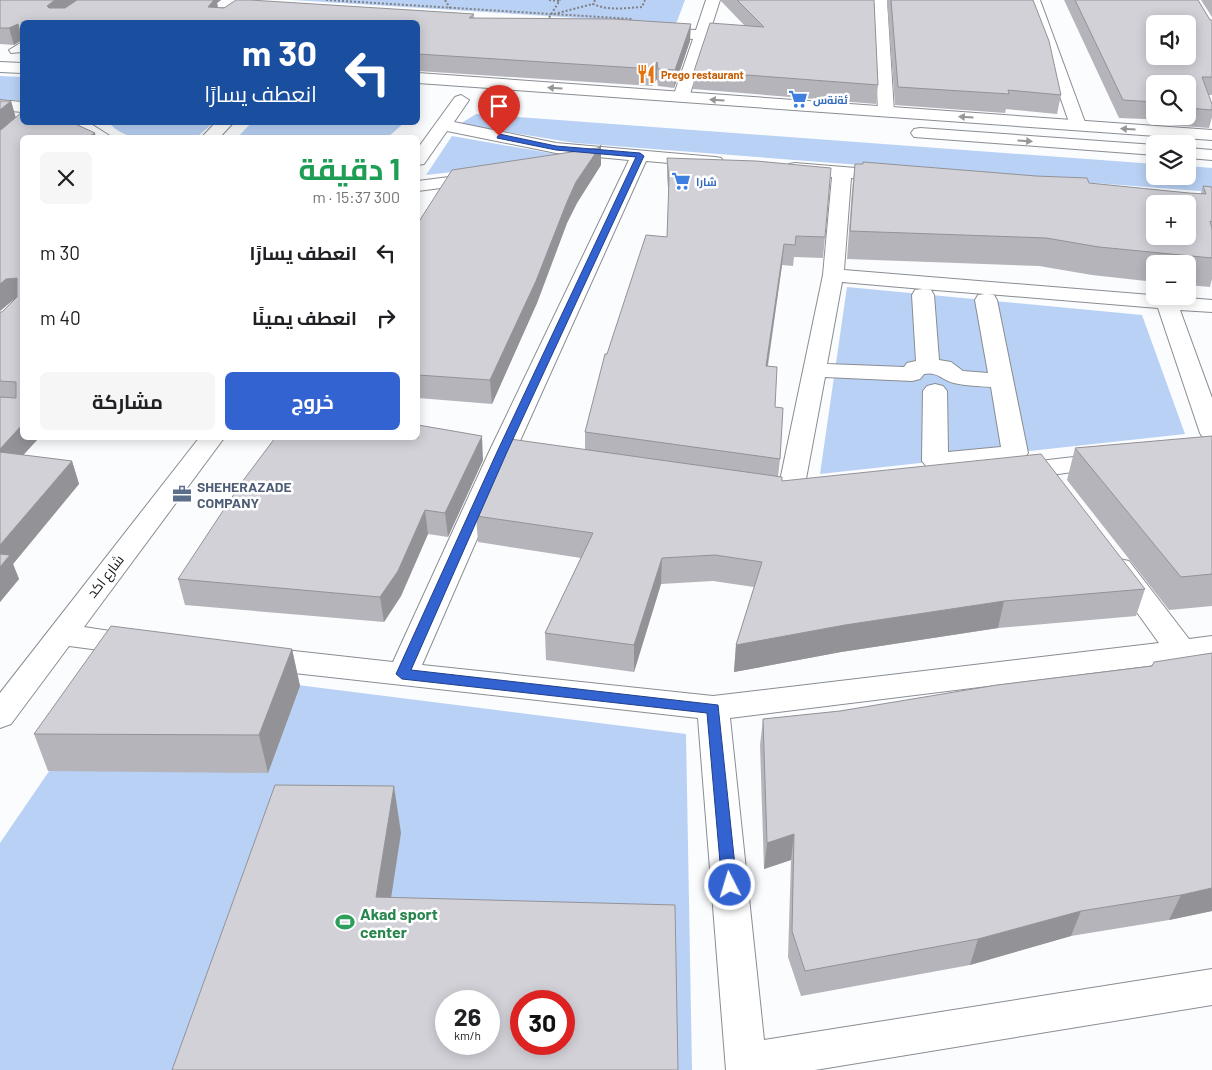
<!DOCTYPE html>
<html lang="ar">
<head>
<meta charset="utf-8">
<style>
  :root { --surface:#fff; --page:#f6f6f6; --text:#202124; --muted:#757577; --accent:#3362d1 }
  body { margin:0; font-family:Barlow,Cairo,sans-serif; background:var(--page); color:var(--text); direction:rtl; height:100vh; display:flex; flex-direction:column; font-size:19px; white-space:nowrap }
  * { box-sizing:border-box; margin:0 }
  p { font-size:16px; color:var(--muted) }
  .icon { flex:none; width:28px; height:28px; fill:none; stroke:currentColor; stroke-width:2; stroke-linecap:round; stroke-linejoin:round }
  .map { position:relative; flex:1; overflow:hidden; direction:ltr }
  .side { position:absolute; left:20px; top:135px; width:400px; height:305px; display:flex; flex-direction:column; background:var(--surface); border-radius:8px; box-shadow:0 2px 12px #0003; direction:rtl }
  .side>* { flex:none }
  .hud { position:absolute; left:20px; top:20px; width:400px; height:105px; border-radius:8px; box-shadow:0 2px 12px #0003; direction:rtl; background:#1a4fa0; color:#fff; overflow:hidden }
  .buttons { position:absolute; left:1146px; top:15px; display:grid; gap:10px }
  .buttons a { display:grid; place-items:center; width:50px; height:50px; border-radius:8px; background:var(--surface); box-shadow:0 2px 12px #0003; font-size:25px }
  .speed { position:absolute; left:435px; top:990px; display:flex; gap:10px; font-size:25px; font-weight:700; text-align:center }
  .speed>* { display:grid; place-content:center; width:65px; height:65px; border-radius:50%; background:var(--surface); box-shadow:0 2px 12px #0003; line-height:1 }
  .speed small { font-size:12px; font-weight:400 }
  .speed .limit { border:8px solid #d22; background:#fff; color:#111 }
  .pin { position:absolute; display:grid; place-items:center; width:42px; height:42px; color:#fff; margin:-51px -21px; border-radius:50% 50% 50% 0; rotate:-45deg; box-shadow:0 0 5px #0007 }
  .pin .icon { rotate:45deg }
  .me { position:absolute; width:55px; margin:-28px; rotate:355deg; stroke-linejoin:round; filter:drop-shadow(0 0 4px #0008) }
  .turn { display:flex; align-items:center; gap:18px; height:105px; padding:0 20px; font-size:22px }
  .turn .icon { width:65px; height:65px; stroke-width:2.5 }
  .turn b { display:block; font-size:35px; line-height:42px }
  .round { display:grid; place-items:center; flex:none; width:52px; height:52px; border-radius:8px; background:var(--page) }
  .headline { display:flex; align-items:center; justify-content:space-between; height:85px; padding:0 20px }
  h1 { font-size:30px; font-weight:700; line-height:38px; color:#1e9e55 }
  .button { display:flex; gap:10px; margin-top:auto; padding:10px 20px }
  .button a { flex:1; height:58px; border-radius:8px; background:var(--accent); color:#fff; font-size:20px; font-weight:700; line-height:58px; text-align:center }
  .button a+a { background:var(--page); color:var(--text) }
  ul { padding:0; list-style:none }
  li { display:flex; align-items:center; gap:15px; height:65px; padding:0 20px }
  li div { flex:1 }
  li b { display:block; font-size:19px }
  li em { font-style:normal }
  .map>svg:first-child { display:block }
</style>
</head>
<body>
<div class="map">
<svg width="1212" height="1070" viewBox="0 0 1212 1070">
  <rect width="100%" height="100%" fill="#fafcfe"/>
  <!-- green -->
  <path fill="#b9d1f4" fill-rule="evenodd" d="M293 0H685L676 24Z
    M0 76 22 77V101L0 99Z
    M476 114 1155 164V176H1188V166L1212 168V192L575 143 460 124Z
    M112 122H213V123L197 137C170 138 130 146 110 124Z
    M252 122H404V123L388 137H238Z
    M452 136 578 158 426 175Z
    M847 287 1142 315 1185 434 820 474Z
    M123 663 686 734 692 1070H0V843ZM446 1001H489V1044H446ZM521 1001H564V1044H521Z"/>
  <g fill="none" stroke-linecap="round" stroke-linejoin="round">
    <!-- minor casing -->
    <g stroke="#898d92" stroke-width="2">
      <path id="minor" d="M706 0H720L689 97 687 100H675L673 97 693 39 655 36 648 32 655 28 696 30Z
        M873 0H887L894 112 892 116H880L878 112Z
        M1026 0H1040L1086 125 1084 129H1072L1070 125Z
        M22 42V52L11 53 9 50Z
        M461 95 469 100 454 122 556 143 715 157 721 158 724 162 721 166 715 167 646 161 515 452 422 665 713 696 1159 643 1105 568 1109 561 1119 559 1129 561 1189 639 1212 636V658L730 718 764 1040 1212 969V1005L815 1070H726L698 718 258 669 247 666 243 658 247 650 258 647 393 662 489 452 629 160 556 153 447 131 424 164 418 165V148L455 97Z
        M0 100 22 102V112L0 110Z
        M66 122H88L113 138H91Z
        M216 122H234L219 138H201Z
        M795 163 892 171 898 172 901 176 898 180 892 181 851 178 844 270 1212 300V312L1180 310 1212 398V440L1203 438 1200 433 1158 308 988 294 994 295 997 300 1028 453 1024 458 935 469 926 466 922 461 923 391 927 386 935 384 943 386 947 391 948 452 1001 447 991 387C979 386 966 386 954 383 942 380 937 371 924 374L920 379 912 381 825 377 803 495 799 501 790 503 781 501 777 495 823 275 832 177 789 172 786 168 789 164ZM842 282 923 289 915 290 912 295 916 361 907 363 904 367 827 364ZM923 289 985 294 978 295 975 300 988 373 963 371 951 362 939 360 934 295 931 290Z
        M480 173 486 174 489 178 486 182 418 191V181Z
        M199 438H224L84 627 149 637 153 644 149 651 138 655 69 646 11 724 0 728V693Z
        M1108 453 1117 456 1121 461 1117 466 1014 480 1005 477 1001 472 1005 467 1014 464Z"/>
    </g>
    <!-- major casing -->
    <g stroke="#898d92" stroke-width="2">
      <path id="major" d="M0 62 22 63V73L0 72Z
        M418 73 1212 130V140L418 83Z
        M920 128 1155 145V155L914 137 911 133 914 129Z
        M1188 148 1212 150V160L1188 158Z"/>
    </g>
    <!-- path -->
    <path stroke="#808183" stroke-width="2" stroke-dasharray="2 2" stroke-linecap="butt" d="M326 0 632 19
      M445 0 450 8
      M549 0 559 1
      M595 0 593 4C608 11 626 8 642 7L645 0
      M554 14 593 4
      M547 21 560 0"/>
    <!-- minor -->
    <use href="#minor" fill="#fff" fill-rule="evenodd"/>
    <!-- major -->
    <use href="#major" fill="#fff" fill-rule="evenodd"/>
  </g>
  <!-- wall -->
  <path fill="#b5b4ba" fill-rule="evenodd" d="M0 0H221L217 3 218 7 474 14V18L690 41 674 88 658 86 657 79 652 86 418 71V72V22H22V41V40L14 45 0 44Z
    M720 0H874L878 85 876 104 693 89 694 71 745 26Z
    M887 0H1033L1061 95 1057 114 1006 109 1005 113 895 105Z
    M1064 0H1198L1210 20H1212V95H1208L1212 104V117L1209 128 1171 125 1169 120 1119 118ZM1155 84H1188V116H1155Z
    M1201 0H1212V17Z
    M0 101H11L16 118 24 455 72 461 79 484 13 564 19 579 0 602V312H2L14 299 13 300 0 311Z
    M667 158 825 237 823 258 794 257 793 266 782 265 768 366 775 407 780 459 778 477 782 481 1145 589 1136 616 998 628 841 652 734 672 736 645 754 587 713 581 661 584 634 672 546 660 545 633 581 558 478 542 476 516 585 450V432L607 354 667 237 669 198 667 178Z
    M855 164 1089 183 1189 193H1201L1203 186 1212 187V279L1210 287 1188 285V264H1155V282L1092 275 1039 266 847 259 852 190Z
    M601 165 577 203 567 223 537 303 492 404 418 398V223Z
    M1212 436V606L1169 610 1067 480 1075 448Z
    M483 460 448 537 428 534 401 596 384 622 185 605 178 579Z
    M292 649 300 686 268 773 48 771 34 734Z
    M1212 653V911L1169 920 1071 936 970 965 801 996 788 957 791 860 764 869 760 745 763 719 840 711 1152 666Z"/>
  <!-- shaded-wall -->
  <path fill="#939297" d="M55 0H78L51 22 47 6Z
    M202 0H221L217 3 219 14 211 22Z
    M18 24 22 40 14 45 9 28Z
    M691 24 690 41 674 88 675 70Z
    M657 62V79L652 86 653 69Z
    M11 101 16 119 0 132V110Z
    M95 133 96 138H91L90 136Z
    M601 145V165L577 203 567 223 537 303 492 404 490 380 567 202 576 182Z
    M784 244 782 265 764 389 766 366Z
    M17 278 22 299 13 300 0 311V284L6 279Z
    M22 425V438H39L6 474 0 457V449Z
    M482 436 483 460 448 537 445 513Z
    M72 461 79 484 13 564 19 579 0 602V545Z
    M425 510 428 534 401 596 384 622 380 597Z
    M662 558 661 584 634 672V645Z
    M1004 601 998 628 841 652 734 672 736 645 845 625Z
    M292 649 300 686 268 773 259 735Z
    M394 786 401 833 384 944 376 897Z
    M794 834 791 860 764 869 767 843Z
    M1212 888V911L1169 920 1181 895Z
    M1081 911 1071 936 970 965 978 939Z"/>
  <!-- building -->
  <path fill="#d2d1d8" stroke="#939297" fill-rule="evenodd" d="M0 0H55L47 6 49 8H65L77 0H214L208 7 224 8 236 0H250L474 14 469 18 614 19 691 24 675 70 658 69 657 62 653 69 418 54V22H22V29H19L18 24 9 28H0Z
    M737 0H874L878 85 694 71 710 23 764 27Z
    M891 0H1033L1049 41 1061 95 1008 90 1009 94 898 87Z
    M1075 0H1198L1210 20H1212V77H1202L1212 104V110L1188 108V84H1155V102L1123 100ZM1155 24H1188V56H1155Z
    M0 101H11L0 110Z
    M22 112V122H71L95 133 90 136 95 138H22V425L0 449V397L16 398V382L0 381V312H2L17 297V278L6 279 0 284V130L2 129Z
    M601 145 576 182 567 202 536 281 490 380 418 375V223L452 170 598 148Z
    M667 158 756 161 831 168 825 237 796 236 795 245 784 244 766 366 777 367 775 407 783 408 780 459 585 432 605 354H607L646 235 667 237 669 180Z
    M863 162 1036 176 1087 178 1089 183 1189 193 1206 194 1203 186 1212 187V222L1210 221 1212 229V258L1099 247 1046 238 850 231 855 164H863ZM1155 204H1188V236H1155Z
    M418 425 482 436 445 513 425 510 398 571 380 597 178 579 242 482 275 438H418Z
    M1212 436V574L1181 577 1075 448Z
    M510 439 782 477V481L1041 454 1145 589 1004 601 845 625 736 645 762 562 715 555 662 558 634 645 545 633 593 533 476 516Z
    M0 452 72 461 0 545Z
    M0 554 10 555 0 567Z
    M111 626 292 649 259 735 34 734Z
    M1212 653V888L1181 895 1081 911 978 939 805 971 792 931 794 834 767 843 763 719 840 711 997 685 1152 666 1154 662Z
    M275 785 394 786 376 897 675 905 678 1070H172ZM446 1001H489V1044H446ZM521 1001H564V1044H521Z"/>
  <!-- one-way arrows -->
  <defs><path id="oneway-solid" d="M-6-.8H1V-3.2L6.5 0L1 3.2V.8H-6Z" transform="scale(1.25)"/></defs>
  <g fill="#969697">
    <use href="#oneway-solid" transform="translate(555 88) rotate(-176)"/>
    <use href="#oneway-solid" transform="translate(717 100) rotate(-176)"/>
    <use href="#oneway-solid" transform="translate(966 117) rotate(-176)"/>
    <use href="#oneway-solid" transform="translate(1128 129) rotate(-176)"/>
    <use href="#oneway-solid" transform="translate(1025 141) rotate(4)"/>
  </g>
  <!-- route -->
  <path fill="#3362d1" stroke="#214088" d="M499 134 556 146 640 153 644 156 507 452 411 670 718 705 737 885 735 890 730 891 725 890 722 885 707 713 402 679 396 674 497 452 636 157 556 150 497 138Z"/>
  <!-- icons -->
  <defs>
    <g id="restaurant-bare" transform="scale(1.5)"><path d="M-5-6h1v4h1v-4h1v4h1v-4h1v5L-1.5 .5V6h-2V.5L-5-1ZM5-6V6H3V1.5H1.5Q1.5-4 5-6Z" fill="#e8710a" stroke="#fff" stroke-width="2.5" paint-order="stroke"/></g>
    <g id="supermarket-bare" transform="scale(1.5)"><path d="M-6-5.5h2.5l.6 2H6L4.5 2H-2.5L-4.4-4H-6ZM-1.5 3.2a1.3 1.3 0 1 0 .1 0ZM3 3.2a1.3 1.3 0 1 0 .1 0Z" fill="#3f7fe0" stroke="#fff" stroke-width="2.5" paint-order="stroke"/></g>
    <g id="office-bare" transform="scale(1.5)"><path d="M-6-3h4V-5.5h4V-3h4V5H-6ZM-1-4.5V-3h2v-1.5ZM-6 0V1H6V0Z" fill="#5c6f8a" stroke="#fff" stroke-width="2.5" paint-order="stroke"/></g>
    <g id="stadium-bare" transform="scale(1.5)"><path d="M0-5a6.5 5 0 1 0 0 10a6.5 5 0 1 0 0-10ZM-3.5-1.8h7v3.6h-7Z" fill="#2e9e5b" stroke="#fff" stroke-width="2.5" paint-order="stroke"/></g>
  </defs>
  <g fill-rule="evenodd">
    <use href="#restaurant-bare" x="646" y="74"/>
    <use href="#supermarket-bare" x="798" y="99"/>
    <use href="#supermarket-bare" x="681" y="181"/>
    <use href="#office-bare" x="182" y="494"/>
    <use href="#stadium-bare" x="345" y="922"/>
  </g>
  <g text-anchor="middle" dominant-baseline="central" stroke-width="5" stroke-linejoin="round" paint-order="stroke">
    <!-- far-food labels -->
    <g font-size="11" font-weight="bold" fill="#c56008" stroke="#fff" text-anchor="start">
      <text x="661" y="74">Prego restaurant</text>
    </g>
    <!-- far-shop labels -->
    <g font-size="11" font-weight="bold" fill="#366cbe" stroke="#fff" text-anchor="start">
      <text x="813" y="99">ئةنةس</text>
      <text x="696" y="181">شارا</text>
    </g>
    <!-- service labels -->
    <g font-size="14" font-weight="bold" fill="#4e5e75" stroke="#fff" text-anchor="start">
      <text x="197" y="486">SHEHERAZADE<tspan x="197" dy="16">COMPANY</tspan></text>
    </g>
    <!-- street labels -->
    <g font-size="14" fill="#151618" stroke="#fff">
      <text transform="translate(105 576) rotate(-52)">شارع اكد</text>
    </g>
    <!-- near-leisure labels -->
    <g font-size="16" font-weight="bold" fill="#27864d" stroke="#fff" text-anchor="start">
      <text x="360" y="913">Akad sport<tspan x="360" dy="18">center</tspan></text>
    </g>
  </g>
</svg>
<div class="buttons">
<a><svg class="icon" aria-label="sound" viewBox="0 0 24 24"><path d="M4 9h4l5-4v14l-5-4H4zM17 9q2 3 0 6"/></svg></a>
<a><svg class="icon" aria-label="search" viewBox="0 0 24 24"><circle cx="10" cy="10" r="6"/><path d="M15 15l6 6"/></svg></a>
<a><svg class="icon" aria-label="layers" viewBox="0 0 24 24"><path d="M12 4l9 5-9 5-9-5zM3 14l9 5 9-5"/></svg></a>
<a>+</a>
<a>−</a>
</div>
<div class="speed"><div>26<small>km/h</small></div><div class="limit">30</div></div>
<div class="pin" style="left:499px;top:136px;background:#d93025"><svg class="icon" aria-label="arrive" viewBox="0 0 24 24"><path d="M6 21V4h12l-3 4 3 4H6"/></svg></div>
<svg class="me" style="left:730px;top:885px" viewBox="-20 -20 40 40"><circle r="17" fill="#3362d1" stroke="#fff" stroke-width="3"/><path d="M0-11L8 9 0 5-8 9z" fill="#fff"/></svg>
<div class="hud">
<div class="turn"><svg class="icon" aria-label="left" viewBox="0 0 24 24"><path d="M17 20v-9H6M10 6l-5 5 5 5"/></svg><div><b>30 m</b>انعطف يسارًا</div></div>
</div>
<section class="side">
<div class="headline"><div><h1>1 دقيقة</h1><p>300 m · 15:37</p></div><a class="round"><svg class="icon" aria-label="close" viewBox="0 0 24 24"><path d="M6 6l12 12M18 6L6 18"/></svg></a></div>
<ul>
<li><svg class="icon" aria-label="left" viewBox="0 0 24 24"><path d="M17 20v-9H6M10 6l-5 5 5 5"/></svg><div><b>انعطف يسارًا</b></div><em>30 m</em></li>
<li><svg class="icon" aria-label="right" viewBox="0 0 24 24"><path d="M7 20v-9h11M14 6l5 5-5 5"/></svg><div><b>انعطف يمينًا</b></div><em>40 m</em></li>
</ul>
<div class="button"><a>خروج</a><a>مشاركة</a></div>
</section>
</div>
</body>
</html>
